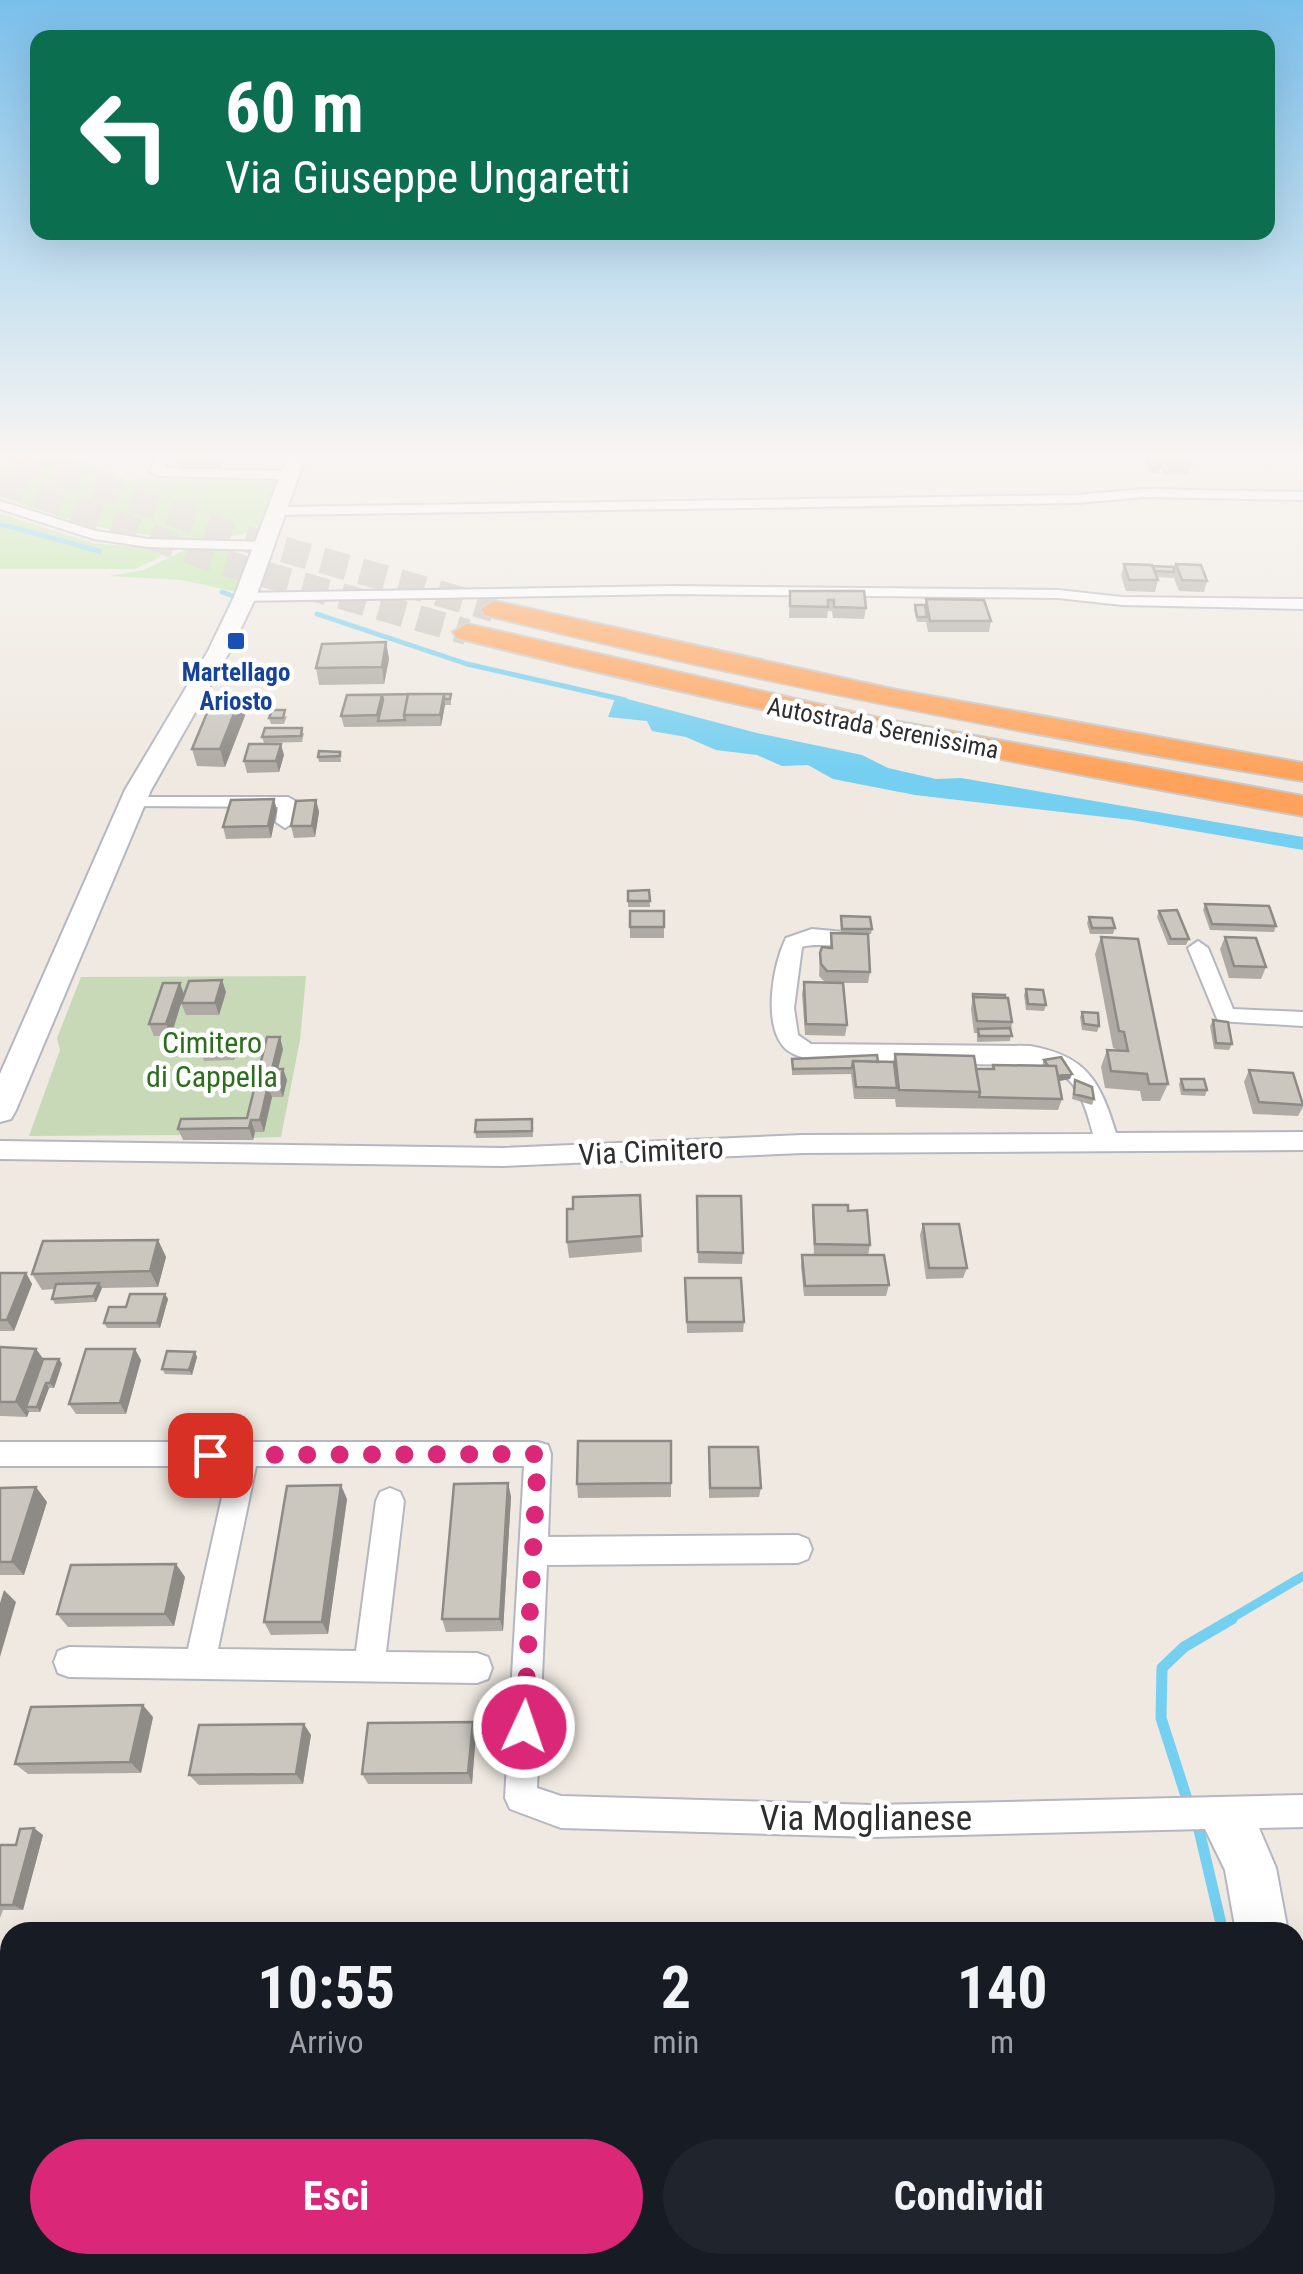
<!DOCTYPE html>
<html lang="it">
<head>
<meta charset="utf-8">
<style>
  :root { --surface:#171b24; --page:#20242c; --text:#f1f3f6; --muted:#9ea1a6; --accent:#db2777 }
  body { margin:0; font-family:"Roboto Condensed",sans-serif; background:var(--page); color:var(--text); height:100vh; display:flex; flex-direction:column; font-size:38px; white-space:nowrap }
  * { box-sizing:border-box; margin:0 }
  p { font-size:32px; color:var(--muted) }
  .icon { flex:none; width:55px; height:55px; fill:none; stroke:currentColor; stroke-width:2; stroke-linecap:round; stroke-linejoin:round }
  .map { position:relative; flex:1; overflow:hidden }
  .side { position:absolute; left:0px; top:1922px; width:1305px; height:352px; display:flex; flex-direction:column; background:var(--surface); border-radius:30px 30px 0 0; box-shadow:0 10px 40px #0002 }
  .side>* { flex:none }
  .top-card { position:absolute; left:30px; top:30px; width:1245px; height:210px; border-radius:20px; box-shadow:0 10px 40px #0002; background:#0b6e4f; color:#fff; overflow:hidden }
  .pin { position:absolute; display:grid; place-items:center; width:85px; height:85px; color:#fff; margin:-42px; border-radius:20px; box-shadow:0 5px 15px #0006 }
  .me { position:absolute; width:110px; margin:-55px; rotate:3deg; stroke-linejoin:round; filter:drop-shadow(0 0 8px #0008) }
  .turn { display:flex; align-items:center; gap:35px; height:210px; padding:0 30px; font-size:45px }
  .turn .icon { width:130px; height:130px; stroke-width:2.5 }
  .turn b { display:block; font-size:70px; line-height:85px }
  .eta { display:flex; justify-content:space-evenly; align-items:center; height:170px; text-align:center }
  .eta b { font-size:60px; font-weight:700; line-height:70px }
  .primary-button { display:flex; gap:20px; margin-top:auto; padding:20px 30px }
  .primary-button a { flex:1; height:115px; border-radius:60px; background:var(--accent); color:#fff; font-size:40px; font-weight:700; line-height:115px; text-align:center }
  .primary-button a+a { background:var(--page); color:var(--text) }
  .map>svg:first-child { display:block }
</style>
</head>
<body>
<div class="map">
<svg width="1303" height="2274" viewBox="0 0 1303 2274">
  <rect width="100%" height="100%" fill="#efe9e1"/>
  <!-- green -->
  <path fill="#b6e59e" d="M29 455H63L127 480 279 478C273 492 268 517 257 527 244 538 221 537 205 538 131 539 69 522 0 497V467Z
    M0 514 93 543 163 549 160 557 135 569H0Z
    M189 548C210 548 236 544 248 563L236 592 182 580 109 576 144 570Z"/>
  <!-- cemetery -->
  <path fill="#c8d9b8" d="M306 976 300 1040 281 1137 183 1140 184 1135 29 1136 60 1050 57 1038 81 977Z"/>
  <!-- water -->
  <path fill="#75cff0" d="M616 696 757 733 862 755 888 768 936 779 961 778 1303 837V850L1131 820 915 795 833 779 808 765 782 766 757 755 716 750 686 737 652 731 647 721 608 717Z"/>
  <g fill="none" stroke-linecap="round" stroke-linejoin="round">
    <!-- stream-far2 -->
    <path stroke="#75cff0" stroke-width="5" d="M0 524 99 551
      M222 592 233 596
      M317 614 467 664 625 700"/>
    <!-- stream-far1 -->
    <path stroke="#75cff0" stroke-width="9" d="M1227 1621 1303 1576"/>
    <!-- stream -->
    <path stroke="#75cff0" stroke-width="11" d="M1186 1796 1161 1718 1162 1668 1184 1647 1232 1619
      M1199 1830 1223 1932
      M829 2274 835 2265"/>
    <!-- highway-tunnel -->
    <path stroke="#c8c4bd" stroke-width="26" stroke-dasharray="26 14" stroke-linecap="butt" d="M19 458 236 536 494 609
      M0 481 211 559 467 632"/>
    <!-- street casing -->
    <g stroke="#b4b7c1" stroke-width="4">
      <path id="street" d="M157 455H169L165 468 290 471 297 475 290 479 157 476 150 472Z
        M1145 489 1303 492V500L1145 497 1076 503 276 515 269 511 276 507 1076 495Z
        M0 501 96 531 148 539 263 542 270 546 263 550 148 547 94 539 0 509Z
        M671 586 1058 590 1122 597 1303 599V609L1122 605 1058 598 671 594 245 601 238 597 245 593Z
        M132 797H288L297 802 294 822 285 828 276 822 278 807 126 806V798Z
        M812 929 844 932 854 939C842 951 819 941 802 947L794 1008 798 1035 811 1044 1030 1046C1087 1056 1100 1081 1116 1133L1303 1132V1150L802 1153 503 1166 0 1159V1141L503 1148 802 1135 1093 1134C1085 1103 1077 1077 1046 1065L819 1062C807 1058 791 1056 783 1046 763 1021 773 965 786 938Z
        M1198 941 1208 948 1233 1009 1303 1012V1026L1218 1021 1188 948Z
        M0 1442H538L548 1445 551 1454 548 1537 798 1535 808 1539 812 1549 808 1559 798 1563 547 1565 537 1788 561 1796 873 1805 1303 1795V1827L1259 1828 1276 1868 1288 1932H1236L1225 1870 1205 1829 873 1837 561 1828 510 1809 505 1798 524 1466H256L218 1649 356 1651 376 1501 380 1492 390 1488 400 1492 404 1501 386 1652 477 1653 488 1657 492 1668 488 1679 477 1683 69 1677 58 1673 54 1662 58 1651 69 1647 188 1649 229 1466H0Z
        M1295 2188 1303 2192V2261L1295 2258Z"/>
    </g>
    <!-- secondary casing -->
    <g stroke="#b4b7c1" stroke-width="4">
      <path id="secondary" d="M288 455H306L256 597 230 651 151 790 16 1110 11 1119 0 1122V1074L125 790 208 651 234 597Z"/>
    </g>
    <!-- highway casing -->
    <g stroke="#c9c9c9" stroke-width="4">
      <path id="highway" d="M1 455H28L31 458 19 465Z
        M494 601 897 690 1303 763V781C1028 735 755 682 485 615L481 609Z
        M467 624 883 719 1303 796V816C1019 765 737 708 457 638L453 632Z"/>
    </g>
    <!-- street -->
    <use href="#street" fill="#fff" fill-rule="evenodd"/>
    <!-- secondary -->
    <use href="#secondary" fill="#fff" fill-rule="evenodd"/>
    <!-- highway -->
    <use href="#highway" fill="#ffa35c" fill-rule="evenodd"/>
  </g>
  <!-- wall -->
  <path fill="#afaba4" d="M226 455 220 469H180L177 459Z
    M1116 455H1129L1128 461H1120Z
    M1156 455H1186L1192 464 1189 474 1165 475 1160 469 1159 473H1150L1145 465 1147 459H1154Z
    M1124 564 1174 570 1176 564 1207 581 1204 592 1179 591 1173 576V578L1157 577 1158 580 1155 592 1126 591 1121 576Z
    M790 591H864L866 608 864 619 833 618 832 611H828L827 618H789Z
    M926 599 991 621 989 632H928L926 622H917L914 610 915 605H925Z
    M386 642 389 659 384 684 319 685 316 668Z
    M451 694V705H445L441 726 344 727 341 716Z
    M241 696 246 713 225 767 197 766 192 749Z
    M287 716 284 724H271L269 718Z
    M304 733 302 742 264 743 262 737Z
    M340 752 341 762H319L318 757Z
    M284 755 279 772 247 773 244 761Z
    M316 800 319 812 315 837 294 838 291 826Z
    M277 810 271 838 226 839 223 827Z
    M649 890 650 907H628V891Z
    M1205 904 1276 926 1274 932 1210 930 1203 910Z
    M630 911H664V938H630Z
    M1159 911 1189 939 1186 945H1168L1157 917Z
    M841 916 872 929 871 934H868L870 972 868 983H843L847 1025 845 1036 805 1035 802 994 804 982H825L819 976 820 953 830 948 831 933H841Z
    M1089 917 1115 928 1113 934H1090L1087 923Z
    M1101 937 1168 1084 1160 1101H1142L1140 1091 1105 1088 1101 1067 1107 1050H1118L1113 1048 1095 954Z
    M1225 937 1266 967 1261 979 1229 978 1220 949Z
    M1026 989 1046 1005 1044 1011 1026 1010 1024 995Z
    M226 992 219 1015H186L181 1003Z
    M184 994 171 1036H154L149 1024Z
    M973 994 1012 1022 1010 1041 977 1042V1033H974L971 1009Z
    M1082 1012 1099 1026 1097 1032 1082 1030 1080 1017Z
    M1213 1020 1232 1044 1229 1050 1214 1049 1210 1026Z
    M235 1041 237 1047 234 1060 204 1061 202 1055Z
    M283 1049 278 1069H283L287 1080 283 1097H272L264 1132H255L253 1140H183L178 1129 247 1118Z
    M895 1054 976 1069H991L993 1065 1042 1066 1044 1060 1070 1079 1059 1081 1062 1099 1058 1110 896 1107 895 1099H854L851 1074 792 1075V1059L893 1062Z
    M1249 1070 1303 1101V1107L1298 1116 1253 1114 1244 1082Z
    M1181 1079 1207 1090 1205 1096 1181 1095 1179 1084Z
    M1075 1080 1094 1099 1092 1105 1072 1099Z
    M532 1119 533 1137 476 1138 475 1132Z
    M640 1195 642 1252 569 1258 567 1242 573 1209Z
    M813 1205 848 1211 870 1245 868 1255 889 1285 886 1296H804L801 1266 802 1255H852L814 1254 812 1216Z
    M697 1207 743 1253 742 1264 698 1263Z
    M923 1224 967 1268 963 1278 926 1279 920 1235Z
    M158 1240 166 1257 158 1287 102 1288 96 1302 55 1304 52 1299 54 1289 42 1290 32 1274Z
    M0 1273H26L32 1284 14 1331H0Z
    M685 1278 744 1322 743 1332 687 1333Z
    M165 1294 168 1299 160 1328H107L104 1323Z
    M0 1347 36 1349 43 1359H59L62 1364 54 1388H49L40 1412H29L27 1417 0 1416Z
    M195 1352 197 1357 192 1375 165 1374 162 1369Z
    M141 1360 126 1414H76L69 1404Z
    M671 1441V1497L578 1498 577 1484Z
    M709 1447 761 1488 759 1497 709 1498Z
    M508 1483 511 1497 503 1631 446 1632 442 1619Z
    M0 1488 47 1502 24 1575H0Z
    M347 1499 328 1634 271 1635 264 1622Z
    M185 1577 174 1626 68 1627 57 1614Z
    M153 1717 141 1773 28 1774 15 1764Z
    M476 1733 472 1784H368L362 1774Z
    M311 1735 303 1784 199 1785 189 1775Z
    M43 1835 23 1910H3L0 1918V1845H16Z
    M1139 2265H1215L1216 2273 1229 2274H1141Z"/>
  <!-- shaded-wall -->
  <path fill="#8e8b86" d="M219 455H226L220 469 218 458Z
    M386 642 389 659 384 684 382 667Z
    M444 694 445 705 441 726 440 715Z
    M241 696 246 713 225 767 220 749Z
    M281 744 284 755 279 772 276 761Z
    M274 799 277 810 271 838 268 826Z
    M316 800 319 812 315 837 312 826Z
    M222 980 226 992 219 1015 215 1003Z
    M180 983 184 994 171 1036 166 1024Z
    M280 1037 283 1049 275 1081 272 1069Z
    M235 1041 237 1047 234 1060 232 1054Z
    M283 1069 287 1080 283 1097 279 1086Z
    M1072 1074 1070 1079 1053 1082 1055 1077Z
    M268 1086 272 1097 264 1132 260 1120Z
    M251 1120 255 1132 253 1140 249 1128Z
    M158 1240 166 1257 158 1287 150 1271Z
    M26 1273 32 1284 14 1331 7 1320Z
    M99 1283 102 1288 96 1302 93 1296Z
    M165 1294 168 1299 160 1328 157 1323Z
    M36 1349 47 1364 26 1407 29 1412 27 1417 16 1402Z
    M135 1349 141 1360 126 1414 120 1403Z
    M195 1352 197 1357 192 1375 189 1370Z
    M59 1359 62 1364 54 1388 50 1383Z
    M46 1383 49 1388 40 1412 37 1407Z
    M508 1483 511 1497 503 1631 500 1619Z
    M341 1485 347 1499 328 1634 322 1622Z
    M36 1487 47 1502 24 1575 12 1562Z
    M176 1564 185 1577 174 1626 165 1614Z
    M4 1590 16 1602 0 1657V1603Z
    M143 1705 153 1717 141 1773 130 1762Z
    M473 1722 476 1733 472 1784 468 1773Z
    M304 1724 311 1735 303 1784 296 1774Z
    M34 1828 43 1835 23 1910 13 1905Z
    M186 2265H198L196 2274H184Z"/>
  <!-- building -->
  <path fill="#cbc7bf" stroke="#8e8b86" stroke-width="2.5" d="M179 455H219L218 458 177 459Z
    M1159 455H1186L1192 464H1168Z
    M1147 459H1156L1161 467 1152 468Z
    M1124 564 1152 565 1158 580H1129Z
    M1176 564 1201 565 1207 581 1182 580Z
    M1153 566 1174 567V572L1155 571Z
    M790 591H864L866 608 834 607V600H828V607L790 606Z
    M926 599 984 600 991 621H930Z
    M915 605H925L927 617H917Z
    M386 642 382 667 316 668 322 644Z
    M408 694H444L440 715H404Z
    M408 694 404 715 405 720 378 721 383 700 382 695H349L423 694Z
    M444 694H451L450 699H444Z
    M347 695H382L377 715 341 716Z
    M214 696H241L220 749H192Z
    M272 710H285L283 718H269Z
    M265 728H302L301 736 262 737Z
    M249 744H281L276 761H244Z
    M319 751 340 752V756L318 757Z
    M274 799 268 826 223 827 231 800Z
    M316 800 312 826H291L296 801Z
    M649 890 650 901H628V891Z
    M1205 904 1269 906 1276 926 1212 924Z
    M1177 910 1189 939H1171L1159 911Z
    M630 911H664V927H630Z
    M841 916 870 917 872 929H842Z
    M1089 917 1112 918 1115 928H1092Z
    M831 933 868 934 870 972 827 971 821 964 820 953 822 947 832 948Z
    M1101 937 1138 939 1168 1084H1149L1147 1074 1111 1071 1107 1050 1128 1051 1124 1032 1119 1031Z
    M1225 937 1256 938 1266 967 1234 966Z
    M222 980 215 1003H181L189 981Z
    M804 982 843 983 847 1025 806 1024Z
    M163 983H180L166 1024H149Z
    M1026 989 1043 990 1046 1005 1028 1004Z
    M973 994 1005 995V998L973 997 974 1002Z
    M973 997 1008 998 1012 1022 977 1021Z
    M1082 1012 1098 1013 1099 1026 1084 1024Z
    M1213 1020 1228 1022 1232 1044 1216 1043Z
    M1010 1028 1012 1036H979L978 1029Z
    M267 1037H280L272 1069H283L279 1086H268L260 1120H251L249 1128 178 1129 181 1119 247 1118Z
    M235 1041 232 1054 202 1055 205 1042Z
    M895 1054 974 1056 980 1092 899 1090Z
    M877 1055 878 1062 853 1061 852 1068 793 1069 792 1059Z
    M1061 1057 1072 1074 1058 1076 1056 1066H1048L1044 1060Z
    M853 1061 894 1062 897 1088 856 1087Z
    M993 1065 1056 1066 1062 1099 979 1097 980 1092 976 1069H994Z
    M1249 1070 1293 1073 1303 1105 1259 1102Z
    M1181 1079H1204L1207 1090H1184Z
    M1075 1080 1092 1087 1094 1099 1074 1094Z
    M532 1119V1131L475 1132 476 1120Z
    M640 1195 642 1236 567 1242V1209H573V1197Z
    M697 1196H741L743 1253 698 1252Z
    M813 1205H848V1211L867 1210 870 1245 815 1244Z
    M923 1224H959L967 1268H929Z
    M158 1240 150 1271 32 1274 43 1241Z
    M802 1255H884L889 1285 805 1286Z
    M0 1273H26L7 1320H0Z
    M685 1278H741L744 1322H687Z
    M99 1283 93 1296 52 1299 56 1284Z
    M130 1294H165L157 1323H104L109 1307H126Z
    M0 1347 36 1349 16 1402H0Z
    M86 1349H135L120 1403 69 1404Z
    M167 1351 195 1352 189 1370 162 1369Z
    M43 1359H59L50 1383H46L37 1407H26Z
    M578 1441H671V1483L577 1484Z
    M709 1447H758L761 1488H710Z
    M508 1483 500 1619H442L454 1484Z
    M341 1485 322 1622H264L287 1486Z
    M36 1487 12 1562H0V1488Z
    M176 1564 165 1614H57L71 1565Z
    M143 1705 130 1762 15 1764 31 1707Z
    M473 1722 468 1773 362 1774 368 1723Z
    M304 1724 296 1774 189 1775 199 1725Z
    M34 1828 13 1905H0V1845H16L20 1829Z
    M24 2265H186L184 2274H22Z
    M1152 2265H1215L1216 2273 1229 2274H1154Z"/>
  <!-- sky -->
  <linearGradient id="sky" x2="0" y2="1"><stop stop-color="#7abfeb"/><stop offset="0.59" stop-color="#f8f5f2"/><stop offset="1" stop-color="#f8f5f2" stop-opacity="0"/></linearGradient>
  <rect width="1303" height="773" fill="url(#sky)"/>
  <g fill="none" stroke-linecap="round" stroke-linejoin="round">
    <!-- route -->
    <path stroke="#db2777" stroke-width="18" stroke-dasharray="0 32.4" d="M210 1455 538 1454 524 1727"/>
  </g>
  <!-- markers -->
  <rect fill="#1a4fb4" stroke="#fff" stroke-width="4" x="226" y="631" width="20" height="20" rx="5"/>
  <g text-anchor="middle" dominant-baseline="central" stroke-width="9" stroke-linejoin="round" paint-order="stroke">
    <!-- far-transit labels -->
    <g font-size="25" font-weight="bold" fill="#164399" stroke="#fff">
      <text x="236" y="672">Martellago<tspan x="236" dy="29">Ariosto</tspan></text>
    </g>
    <!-- far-street labels -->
    <g font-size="25" fill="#2e2e2e" stroke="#fff">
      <text transform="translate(883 728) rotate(11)">Autostrada Serenissima</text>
    </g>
    <!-- park labels -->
    <g font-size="30" fill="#2c6e1b" stroke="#fff">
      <text x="212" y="1042">Cimitero<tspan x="212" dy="34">di Cappella</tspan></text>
    </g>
    <!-- street labels -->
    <g font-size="30" fill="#2e2e2e" stroke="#fff">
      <text transform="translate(651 1151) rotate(-3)">Via Cimitero</text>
    </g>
    <!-- near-street labels -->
    <g font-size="35" fill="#2e2e2e" stroke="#fff">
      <text x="866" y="1818">Via Moglianese</text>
    </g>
  </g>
</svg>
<div class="pin" style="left:210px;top:1455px;background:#d93025"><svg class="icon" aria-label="arrive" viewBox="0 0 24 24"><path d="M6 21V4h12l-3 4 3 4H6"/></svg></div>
<svg class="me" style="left:524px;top:1727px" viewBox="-20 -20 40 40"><circle r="17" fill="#db2777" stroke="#fff" stroke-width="3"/><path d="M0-11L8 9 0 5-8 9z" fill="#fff"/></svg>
<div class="top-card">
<div class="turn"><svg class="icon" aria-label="left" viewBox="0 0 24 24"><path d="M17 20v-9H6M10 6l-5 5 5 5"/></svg><div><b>60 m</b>Via Giuseppe Ungaretti</div></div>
</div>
<section class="side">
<div class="eta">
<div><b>10:55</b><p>Arrivo</p></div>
<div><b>2</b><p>min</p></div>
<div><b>140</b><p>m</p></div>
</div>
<div class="primary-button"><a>Esci</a><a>Condividi</a></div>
</section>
</div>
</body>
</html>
